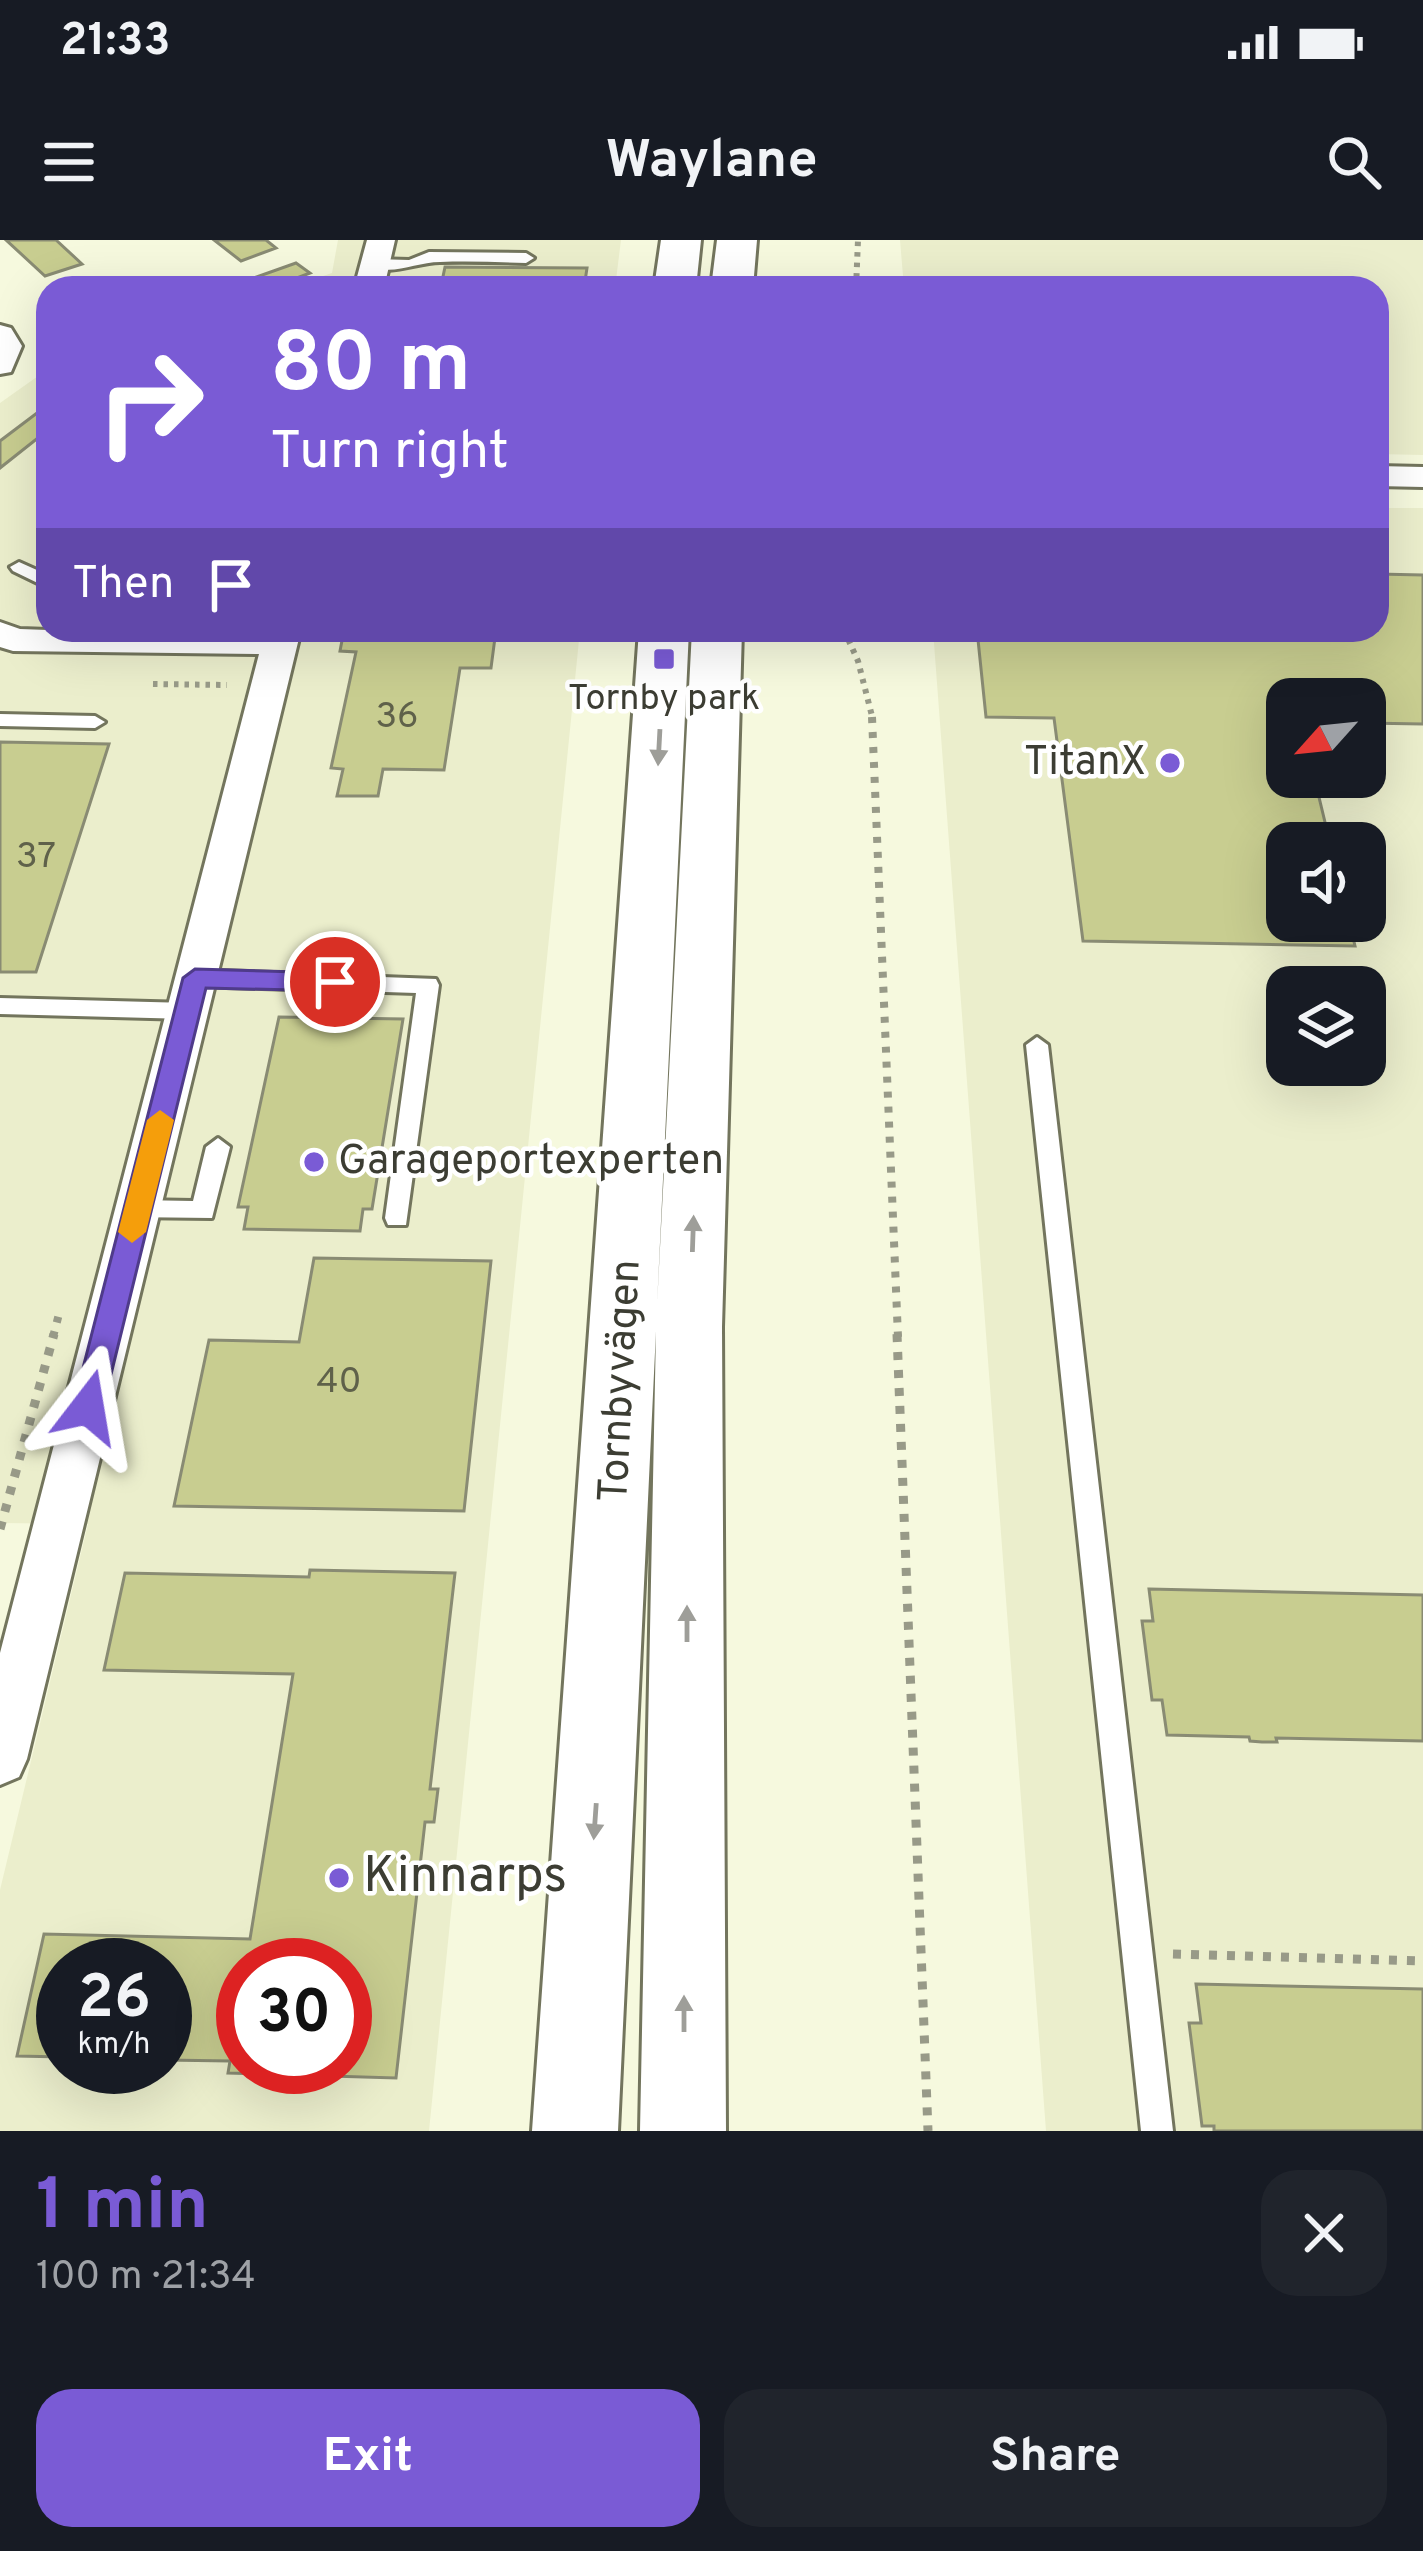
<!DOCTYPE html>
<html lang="en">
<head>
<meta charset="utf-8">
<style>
  :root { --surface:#171b24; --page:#20242c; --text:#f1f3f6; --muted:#9ea1a6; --accent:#7a5bd5 }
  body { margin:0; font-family:Overpass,sans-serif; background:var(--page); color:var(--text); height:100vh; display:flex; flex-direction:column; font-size:45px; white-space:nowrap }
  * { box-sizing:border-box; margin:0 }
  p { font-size:39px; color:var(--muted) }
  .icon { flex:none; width:66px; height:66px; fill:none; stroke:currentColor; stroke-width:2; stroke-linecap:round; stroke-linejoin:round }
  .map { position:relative; height:1891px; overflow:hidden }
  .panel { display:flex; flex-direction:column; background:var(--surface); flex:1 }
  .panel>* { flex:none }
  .top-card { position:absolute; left:36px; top:36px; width:1353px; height:366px; border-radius:36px; box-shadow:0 12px 48px #0002; background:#7a5bd5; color:#fff; overflow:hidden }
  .needle { width:78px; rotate:243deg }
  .tools { position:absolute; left:1266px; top:438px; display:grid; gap:24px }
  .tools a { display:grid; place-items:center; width:120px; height:120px; border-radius:24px; background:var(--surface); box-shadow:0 12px 48px #0002; font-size:60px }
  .speed { position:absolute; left:36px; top:1698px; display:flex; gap:24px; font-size:60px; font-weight:700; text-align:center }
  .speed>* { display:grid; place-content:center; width:156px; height:156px; border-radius:50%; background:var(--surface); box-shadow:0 12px 48px #0002; line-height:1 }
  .speed small { font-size:30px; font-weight:400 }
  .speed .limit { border:18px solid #d22; background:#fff; color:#111 }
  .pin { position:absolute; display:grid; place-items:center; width:102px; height:102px; color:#fff; margin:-51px; border:6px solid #fff; border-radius:50%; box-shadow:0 3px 12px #0007 }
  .me { position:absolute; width:132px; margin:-66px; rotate:14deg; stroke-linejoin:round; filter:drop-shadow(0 0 9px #0008) }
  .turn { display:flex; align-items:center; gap:42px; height:252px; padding:0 36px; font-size:54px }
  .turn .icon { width:156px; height:156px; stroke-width:2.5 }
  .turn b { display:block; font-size:84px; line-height:102px }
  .then { display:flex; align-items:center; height:114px; padding:0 36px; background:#0003; gap:24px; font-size:45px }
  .round { display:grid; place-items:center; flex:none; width:126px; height:126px; border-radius:36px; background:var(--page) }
  .headline { display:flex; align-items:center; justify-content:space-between; height:204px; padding:0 36px }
  h1 { font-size:72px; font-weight:700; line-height:90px; color:var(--accent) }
  .cta { display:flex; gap:24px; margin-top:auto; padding:24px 36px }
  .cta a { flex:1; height:138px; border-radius:36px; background:var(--accent); color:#fff; font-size:48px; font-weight:700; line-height:138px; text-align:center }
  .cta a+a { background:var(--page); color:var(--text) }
  .status { display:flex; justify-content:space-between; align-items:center; height:84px; padding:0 60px; background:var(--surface); direction:ltr }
  .status svg { height:33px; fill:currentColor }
  header { display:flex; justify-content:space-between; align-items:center; height:156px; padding:0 36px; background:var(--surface); font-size:54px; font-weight:700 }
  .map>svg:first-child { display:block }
</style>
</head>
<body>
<div class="status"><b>21:33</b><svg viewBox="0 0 49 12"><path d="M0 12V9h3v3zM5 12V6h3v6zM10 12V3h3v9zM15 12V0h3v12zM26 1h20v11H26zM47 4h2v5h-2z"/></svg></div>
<header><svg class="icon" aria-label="menu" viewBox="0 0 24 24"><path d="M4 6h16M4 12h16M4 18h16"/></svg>Waylane<svg class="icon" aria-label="search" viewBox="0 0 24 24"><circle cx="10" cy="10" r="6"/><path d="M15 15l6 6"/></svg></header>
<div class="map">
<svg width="1423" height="1891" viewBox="0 0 1423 1891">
  <rect width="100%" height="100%" fill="#f6f9de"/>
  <!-- built -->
  <path fill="#ebeecc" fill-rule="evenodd" d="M338 0H621L615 48H287L332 33Z
    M900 0H1423V215L1377 214V48H904Z
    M48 129V390H580L429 1891H0V1650L88 1284 0 1283V163ZM63 1725H165V1827H63ZM243 1725H345V1827H243Z
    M1377 268H1423V1891H1046L933 390H1377ZM1287 459H1365V537H1287ZM1287 603H1365V681H1287ZM1287 747H1365V825H1287Z"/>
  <!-- building -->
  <path fill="#c8cd90" stroke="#898b73" stroke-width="3" fill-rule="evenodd" d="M6 0H56L82 24 45 36Z
    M214 0H266L276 8 241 21Z
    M296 23 310 33 271 48 251 39Z
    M445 27 587 28 584 48H427L441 46Z
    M37 173H48V190L0 228V201Z
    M1377 334 1423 335V484L1365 483V459H1287V498L1275 497 1287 549H1317L1330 603H1287V681H1349L1355 706 1083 701 1054 478 986 477 977 390H1377Z
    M344 390H496L491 428H460L444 530 383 529 378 556H337L343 529 331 528 356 412 340 411Z
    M0 502 109 504 36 732H0Z
    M279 777 403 779 372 969H363L360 991 244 989 248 967H238Z
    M314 1018 491 1021 464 1271 174 1266 209 1100 299 1102Z
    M310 1330 455 1333 430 1549H438L434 1582H425L396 1838 228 1833 230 1821 165 1820V1725H63V1817L17 1816 44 1694 250 1699 293 1434 104 1430 125 1333 309 1337ZM243 1725H345V1827H243Z
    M1149 1349 1423 1355V1501L1276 1498 1277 1502H1262L1250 1501 1249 1497 1167 1495 1162 1460H1152L1142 1381H1153Z
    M1196 1744 1423 1749V1891H1214V1886H1202L1189 1783H1201Z"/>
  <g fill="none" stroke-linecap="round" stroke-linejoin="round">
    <!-- service casing -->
    <g stroke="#73755d" stroke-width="6">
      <path id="service" d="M429 12 526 13 534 18 526 23C497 22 468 21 440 22 415 22 390 38 366 24L374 19 409 20Z
        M19 322 48 335V348L13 331 10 327Z
        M0 474 95 476 105 482 95 488 0 486Z
        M195 730 436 739 439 745 406 985H388L385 978 416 753 195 746 184 738Z
        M0 758 188 763 199 771 188 779 0 774Z
        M1037 797 1048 805 1173 1891H1141L1026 805Z
        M218 898 230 907 212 978 128 977 125 970 128 963 137 960 193 961 206 907Z"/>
    </g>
    <!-- minor casing -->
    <g stroke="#73755d" stroke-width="6">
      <path id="minor" d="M367 0H395L384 48H354Z
        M0 85 11 88 22 106 11 132 0 134Z
        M1377 226 1423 227V247L1377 246Z
        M0 382 20 389 48 390H301L27 1519 19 1537 0 1545V1413L259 414 13 411 0 407Z"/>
    </g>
    <!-- secondary casing -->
    <g stroke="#73755d" stroke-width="6">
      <path id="secondary" d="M661 0H701L696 48H654Z
        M717 0H757L753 48H711Z
        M639 390H689L657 1066 692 390H742L722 1087 726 1891H640L656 1091 618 1891H532Z"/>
    </g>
    <!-- path-far2 -->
    <path stroke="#989a88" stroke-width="6" stroke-dasharray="4.5 6" stroke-linecap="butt" d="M856 48 858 0
      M844 390 858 421 873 480
      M153 444 227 445"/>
    <!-- path-far1 -->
    <path stroke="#989a88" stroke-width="8" stroke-dasharray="6 9" stroke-linecap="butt" d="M872 477 898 1097
      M53 1097 60 1070"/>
    <!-- path -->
    <path stroke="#989a88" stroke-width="9" stroke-dasharray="8 10" stroke-linecap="butt" d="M897 1094 928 1891
      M0 1289 54 1094
      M1173 1714 1423 1721"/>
    <!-- service -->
    <use href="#service" fill="#fff" fill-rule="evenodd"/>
    <!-- minor -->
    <use href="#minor" fill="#fff" fill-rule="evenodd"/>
    <!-- secondary -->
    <use href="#secondary" fill="#fff" fill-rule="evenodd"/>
  </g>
  <!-- one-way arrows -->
  <defs><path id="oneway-solid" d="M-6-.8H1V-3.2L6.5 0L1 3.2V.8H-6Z" transform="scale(3)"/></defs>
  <g fill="#9e9e99">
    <use href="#oneway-solid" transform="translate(659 507) rotate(93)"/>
    <use href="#oneway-solid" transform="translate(693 994) rotate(-88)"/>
    <use href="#oneway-solid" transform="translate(687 1384) rotate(-90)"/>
    <use href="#oneway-solid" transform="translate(595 1581) rotate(94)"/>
    <use href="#oneway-solid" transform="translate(684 1774) rotate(-90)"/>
  </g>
  <!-- route -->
  <path fill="#7a5bd5" stroke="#4f3b8a" stroke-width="3" d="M195 729 335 733 347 742 335 751 206 748 103 1167 99 1176 88 1179 78 1176 73 1167 183 738Z"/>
  <!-- slow -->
  <path fill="#f59e0b" d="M160 870 174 880 146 992 132 1003 118 992 147 880Z"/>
  <!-- markers -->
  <g fill="#7a5bd5" stroke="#fff" stroke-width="4.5">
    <rect x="652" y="407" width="24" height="24" rx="6"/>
    <circle cx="1170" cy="523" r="12"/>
    <circle cx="314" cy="922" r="12"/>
    <circle cx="339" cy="1638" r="12"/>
  </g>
  <g text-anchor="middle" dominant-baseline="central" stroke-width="9" stroke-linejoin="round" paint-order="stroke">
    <!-- far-poi labels -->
    <g font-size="36" fill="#3c3d33" stroke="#fff">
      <text x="664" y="460">Tornby park</text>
    </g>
    <!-- number labels -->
    <g font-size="36" fill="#5f614a">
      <text x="397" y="478">36</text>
      <text x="36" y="618">37</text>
      <text x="339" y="1143">40</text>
    </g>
    <!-- poi labels -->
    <g font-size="42" fill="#3c3d33" stroke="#fff" text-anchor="end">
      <text x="1146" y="523">TitanX</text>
      <text x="338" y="922" text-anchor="start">Garageportexperten</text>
    </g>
    <!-- street labels -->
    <g font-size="42" fill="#3c3d33" stroke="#fff">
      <text transform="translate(622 1141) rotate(-87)">Tornbyvägen</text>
    </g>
    <!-- near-poi labels -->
    <g font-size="51" fill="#3c3d33" stroke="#fff" text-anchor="start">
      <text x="363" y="1638">Kinnarps</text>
    </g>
  </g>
</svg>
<div class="tools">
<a><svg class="needle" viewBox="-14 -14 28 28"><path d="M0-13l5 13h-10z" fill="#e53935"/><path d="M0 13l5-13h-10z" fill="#9ea1a6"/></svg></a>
<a><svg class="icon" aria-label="sound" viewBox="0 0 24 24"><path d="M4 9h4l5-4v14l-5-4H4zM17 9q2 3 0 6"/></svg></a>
<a><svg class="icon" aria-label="layers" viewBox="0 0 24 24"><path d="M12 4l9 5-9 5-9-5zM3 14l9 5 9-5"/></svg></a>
</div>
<div class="speed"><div>26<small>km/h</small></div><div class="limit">30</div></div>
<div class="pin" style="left:335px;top:742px;background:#d93025"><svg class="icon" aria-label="arrive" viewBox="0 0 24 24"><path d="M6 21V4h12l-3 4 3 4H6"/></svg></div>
<svg class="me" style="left:88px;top:1167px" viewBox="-20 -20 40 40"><path d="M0-17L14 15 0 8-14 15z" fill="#7a5bd5" stroke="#fff" stroke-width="4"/></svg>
<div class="top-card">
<div class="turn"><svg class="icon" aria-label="right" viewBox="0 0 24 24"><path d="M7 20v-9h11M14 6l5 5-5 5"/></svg><div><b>80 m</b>Turn right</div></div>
<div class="then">Then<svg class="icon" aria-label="arrive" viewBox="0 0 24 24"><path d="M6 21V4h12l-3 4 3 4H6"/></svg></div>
</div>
</div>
<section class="panel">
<div class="headline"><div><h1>1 min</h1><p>100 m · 21:34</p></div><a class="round"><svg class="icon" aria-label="close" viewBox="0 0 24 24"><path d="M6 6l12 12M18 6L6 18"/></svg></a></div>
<div class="cta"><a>Exit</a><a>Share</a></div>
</section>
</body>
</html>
